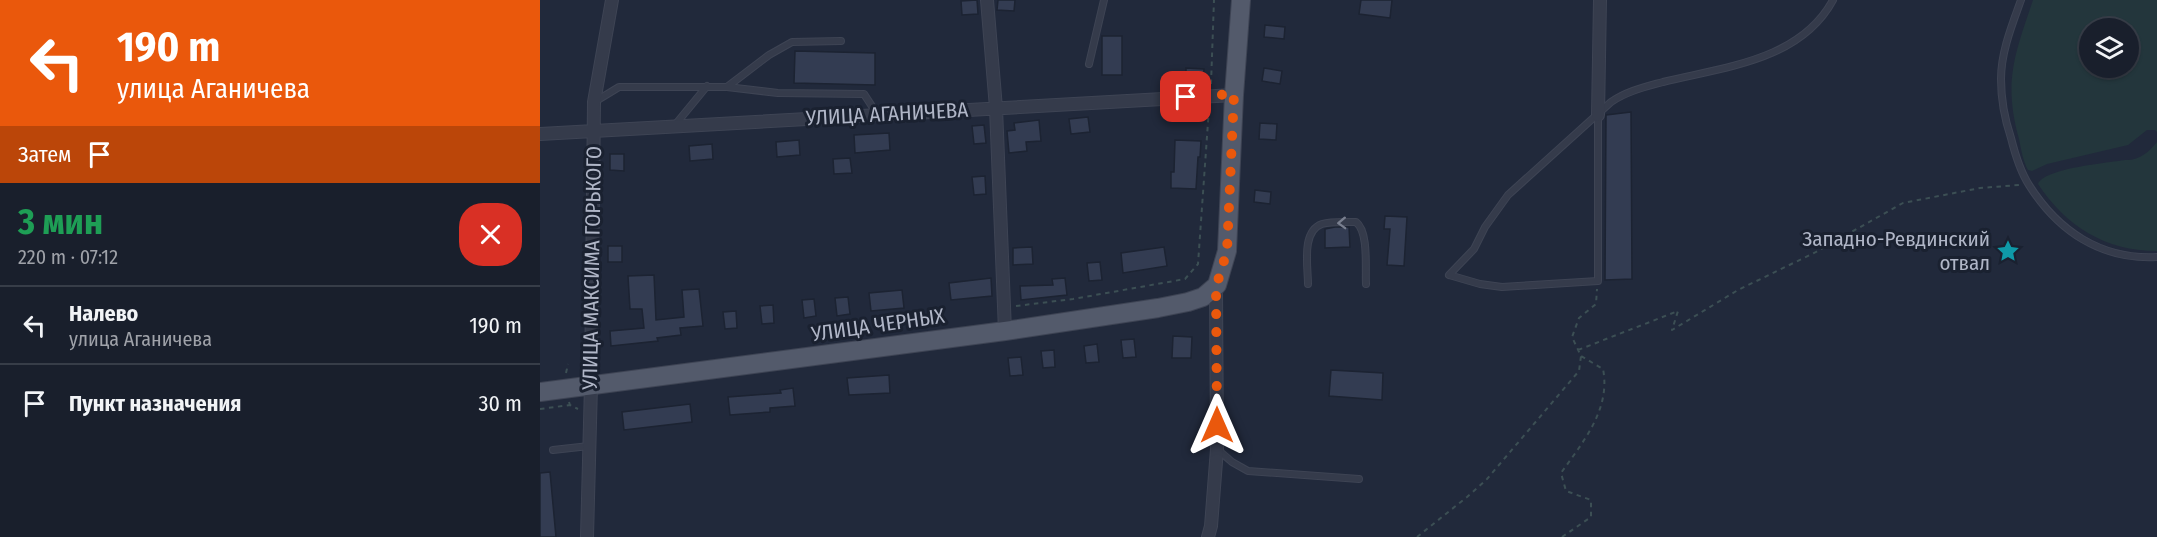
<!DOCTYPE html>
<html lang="ru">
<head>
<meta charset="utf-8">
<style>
  :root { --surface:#191f2c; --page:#262c38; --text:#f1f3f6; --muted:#9fa2a9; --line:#373d48 }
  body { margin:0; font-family:"Fira Sans Condensed",sans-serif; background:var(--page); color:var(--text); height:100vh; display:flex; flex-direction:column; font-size:22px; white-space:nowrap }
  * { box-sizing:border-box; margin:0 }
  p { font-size:20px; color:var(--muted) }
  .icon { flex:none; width:33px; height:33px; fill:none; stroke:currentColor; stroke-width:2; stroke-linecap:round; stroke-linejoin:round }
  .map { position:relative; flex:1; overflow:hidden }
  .side { display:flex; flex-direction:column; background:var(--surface); width:540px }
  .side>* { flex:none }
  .hud { background:#ea580c; color:#fff; overflow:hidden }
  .tools { position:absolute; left:1539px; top:18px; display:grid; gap:12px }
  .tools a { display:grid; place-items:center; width:60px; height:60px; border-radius:50%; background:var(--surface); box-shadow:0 2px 4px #0004,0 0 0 2px var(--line); font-size:30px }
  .pin { position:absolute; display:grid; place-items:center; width:51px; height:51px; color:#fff; margin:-26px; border-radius:12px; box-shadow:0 3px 9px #0006 }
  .me { position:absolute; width:66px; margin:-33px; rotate:0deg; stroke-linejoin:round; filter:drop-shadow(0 0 4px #0008) }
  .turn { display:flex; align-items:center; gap:21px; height:126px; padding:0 18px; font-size:27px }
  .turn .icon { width:78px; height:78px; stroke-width:2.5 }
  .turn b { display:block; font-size:42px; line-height:51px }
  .then { display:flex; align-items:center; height:57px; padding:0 18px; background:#0003; gap:12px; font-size:22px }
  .round { display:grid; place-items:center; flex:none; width:63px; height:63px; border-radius:24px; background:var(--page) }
  .headline { display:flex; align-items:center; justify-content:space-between; height:102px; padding:0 18px }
  h1 { font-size:36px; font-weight:700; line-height:45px; color:#1e9e55 }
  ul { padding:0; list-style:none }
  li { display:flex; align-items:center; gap:18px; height:78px; padding:0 18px; border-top:2px solid var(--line) }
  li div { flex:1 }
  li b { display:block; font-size:22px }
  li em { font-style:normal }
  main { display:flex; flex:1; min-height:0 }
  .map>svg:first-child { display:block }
</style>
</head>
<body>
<main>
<section class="side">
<div class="hud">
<div class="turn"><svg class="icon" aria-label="left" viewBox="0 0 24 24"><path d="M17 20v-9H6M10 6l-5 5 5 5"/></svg><div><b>190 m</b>улица Аганичева</div></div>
<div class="then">Затем<svg class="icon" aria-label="arrive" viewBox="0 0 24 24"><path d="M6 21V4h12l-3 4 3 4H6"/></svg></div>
</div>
<div class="headline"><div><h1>3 мин</h1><p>220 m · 07:12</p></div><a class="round" style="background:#d93025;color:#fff"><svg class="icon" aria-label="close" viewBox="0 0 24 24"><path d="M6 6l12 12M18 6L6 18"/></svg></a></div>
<ul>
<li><svg class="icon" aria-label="left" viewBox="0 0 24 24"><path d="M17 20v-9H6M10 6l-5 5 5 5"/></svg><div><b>Налево</b><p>улица Аганичева</p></div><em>190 m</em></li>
<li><svg class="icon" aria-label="arrive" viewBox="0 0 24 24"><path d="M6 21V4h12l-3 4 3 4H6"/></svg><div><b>Пункт назначения</b></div><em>30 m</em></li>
</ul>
</section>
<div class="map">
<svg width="1617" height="537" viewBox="0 0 1617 537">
  <rect width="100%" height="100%" fill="#21293b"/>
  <!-- green -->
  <path fill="#23363c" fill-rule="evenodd" d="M1493 0H1617V132L1615 130H1607L1588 145 1507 164 1492 171 1488 170C1483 161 1481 149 1479 139 1463 82 1475 54 1493 0ZM1588 28V68H1550V28Z
    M1617 142V251C1565 251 1526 226 1498 184 1505 168 1567 163 1585 160 1599 161 1609 152 1617 142Z"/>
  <!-- building -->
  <path fill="#333c52" stroke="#1c2332" stroke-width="1.5" d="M437 0 438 14 422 15 421 1Z
    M458 0H475L474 11 457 10Z
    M821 0H852L850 18 819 14Z
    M725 25 745 27 744 39 724 37Z
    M562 36H582V75H562Z
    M255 51 335 53V85L254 83Z
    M646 68 664 69 663 84 646 83Z
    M724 68 742 71 740 84 722 81Z
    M1091 112 1092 279 1065 280 1066 115Z
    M548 117 550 132 531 134 529 119Z
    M499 120 501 141 486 142 487 151 469 153 467 131 475 130 474 123Z
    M720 123 737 124 736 140 719 139Z
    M444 125 446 143 434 144 432 126Z
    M349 133 350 150 315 153 314 135Z
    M259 140 260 155 237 157 236 142Z
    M635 140 661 141 660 157H658L656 189 631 188V172H634Z
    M172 144 173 159 150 161 149 146Z
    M70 154H84V171L70 170Z
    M310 158 312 173 294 174 293 159Z
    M445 176 446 194 434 195 432 177Z
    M715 190 731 192 730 204 714 202Z
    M845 216 867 217 864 266 847 265 850 229H844Z
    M795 227H809L810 247 785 248V229Z
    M68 246H82V262H68Z
    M492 247 493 264 473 265V248Z
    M624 247 627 266 583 273 581 253Z
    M560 262 562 280 549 281 547 263Z
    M114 275 116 320 144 317 142 290 159 289 163 326 140 328 141 335 117 338 118 341 71 346 70 331 104 328 102 309H90L88 276Z
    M451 278 452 296 411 300 409 283Z
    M525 278 527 295 481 300 480 286 513 285 512 279Z
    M362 290 364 308 331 311 329 293Z
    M308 297 310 314 297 316 295 298Z
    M274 299 276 316 264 318 262 300Z
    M233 305 234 323 222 324 220 306Z
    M196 311 197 328 185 329 183 312Z
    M633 336 652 337 651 358H632Z
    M594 339 596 357 583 358 581 340Z
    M557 344 559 362 546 363 544 346Z
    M514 350 515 367 503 368 501 351Z
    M481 357 483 375 470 376 468 358Z
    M791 370 843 373 842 400 789 396Z
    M349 375 350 393 309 395 307 378Z
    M253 388 255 406 230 408V412L190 415 188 397 241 393 240 390Z
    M150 404 152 422 84 430 82 412Z
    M10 472 16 537H0V473Z"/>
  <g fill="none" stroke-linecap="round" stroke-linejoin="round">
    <!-- lane casing -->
    <g stroke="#3e4454" stroke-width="8">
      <path id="lane" d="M1481 0C1472 25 1461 52 1461 79 1461 99 1465 120 1471 138 1475 154 1480 171 1489 185 1518 231 1561 260 1617 257
        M549 64 564 0
        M187 87 238 93 324 94 337 114
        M56 101 79 87H187L229 55 252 42 301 41
        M135 125 167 86
        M909 275 934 249 945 227 968 195 1071 102C1087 91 1105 87 1123 82 1183 67 1260 61 1293 0
        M909 275 940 284 962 287 1058 281V116
        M768 284C768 267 761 231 782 224 792 221 805 222 816 222 829 232 825 268 826 284
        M677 449 692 462 708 471 819 479
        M13 450 49 446"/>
    </g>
    <!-- street casing -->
    <g stroke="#3e4454" stroke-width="14">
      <path id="street" d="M447 0 456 108 465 331
        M1058 115 1060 0
        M0 134 694 95
        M47 537 51 385 54 102 72 0
        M668 537 671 526 677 449 676 287"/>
    </g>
    <!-- primary casing -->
    <g stroke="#3e4454" stroke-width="20">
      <path id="primary" d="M0 392 465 331 618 308 648 302 663 297 677 285 687 251 694 95 701 0"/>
    </g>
    <!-- path -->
    <path stroke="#3c4f54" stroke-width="2" stroke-dasharray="4.5 4.5" stroke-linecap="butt" d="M671 84 674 0
      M476 306 533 299 645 279 658 264 669 108
      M1038 350 1138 311 1132 330 1198 290 1274 253 1363 203 1440 188 1479 185
      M26 373 28 364
      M29 402 30 405 38 409
      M0 409 30 405
      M877 537 927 497 947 479 1039 371 1041 356 1032 337 1039 318 1056 304 1057 289
      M1022 537 1051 517V500L1026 491 1021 473C1043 442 1071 409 1063 369L1041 356"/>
    <!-- lane -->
    <use href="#lane" stroke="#353b4b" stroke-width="6"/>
    <!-- street -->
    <use href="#street" stroke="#353b4b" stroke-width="12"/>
    <!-- primary -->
    <use href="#primary" stroke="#535a6b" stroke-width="18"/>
  </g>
  <!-- one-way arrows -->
  <defs><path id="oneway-chevron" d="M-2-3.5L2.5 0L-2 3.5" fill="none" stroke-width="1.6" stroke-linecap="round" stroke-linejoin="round" transform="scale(1.5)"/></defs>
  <use stroke="#797f8f" href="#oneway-chevron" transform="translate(802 223) rotate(178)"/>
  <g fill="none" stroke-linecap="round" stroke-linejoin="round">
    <!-- route -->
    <path stroke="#ea580c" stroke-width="10" stroke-dasharray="0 18" d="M646 97 694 94 687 251 676 287 677 425"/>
  </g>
  <!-- icons -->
  <defs>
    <g id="sight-bare" transform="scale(1.8)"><path d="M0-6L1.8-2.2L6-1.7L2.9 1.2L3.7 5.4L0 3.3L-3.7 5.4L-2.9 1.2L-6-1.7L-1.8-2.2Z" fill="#0f9aa8" stroke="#1a2130" stroke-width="2.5" paint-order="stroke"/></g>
  </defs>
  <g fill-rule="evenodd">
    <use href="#sight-bare" x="1468" y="251"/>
  </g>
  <g text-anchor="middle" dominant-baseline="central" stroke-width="6" stroke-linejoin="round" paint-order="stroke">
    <!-- street labels -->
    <g font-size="21" fill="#b0b6c7" stroke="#1a2130">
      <text transform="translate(347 114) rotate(-3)">УЛИЦА АГАНИЧЕВА</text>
      <text transform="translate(52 268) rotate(-89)">УЛИЦА МАКСИМА ГОРЬКОГО</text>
      <text transform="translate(338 325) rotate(-8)">УЛИЦА ЧЕРНЫХ</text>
    </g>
    <!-- poi labels -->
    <g font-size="21" fill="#b0b6c7" stroke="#1a2130" text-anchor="end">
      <text x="1450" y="239">Западно-Ревдинский<tspan x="1450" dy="24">отвал</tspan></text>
    </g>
  </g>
</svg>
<div class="tools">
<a><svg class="icon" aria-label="layers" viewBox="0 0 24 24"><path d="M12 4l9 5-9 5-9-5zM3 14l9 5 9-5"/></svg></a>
</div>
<div class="pin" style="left:646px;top:97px;background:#d93025"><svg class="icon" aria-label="arrive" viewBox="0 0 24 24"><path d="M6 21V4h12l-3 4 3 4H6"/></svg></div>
<svg class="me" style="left:677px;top:425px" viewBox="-20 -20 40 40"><path d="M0-17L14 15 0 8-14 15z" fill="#ea580c" stroke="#fff" stroke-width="4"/></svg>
</div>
</main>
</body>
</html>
